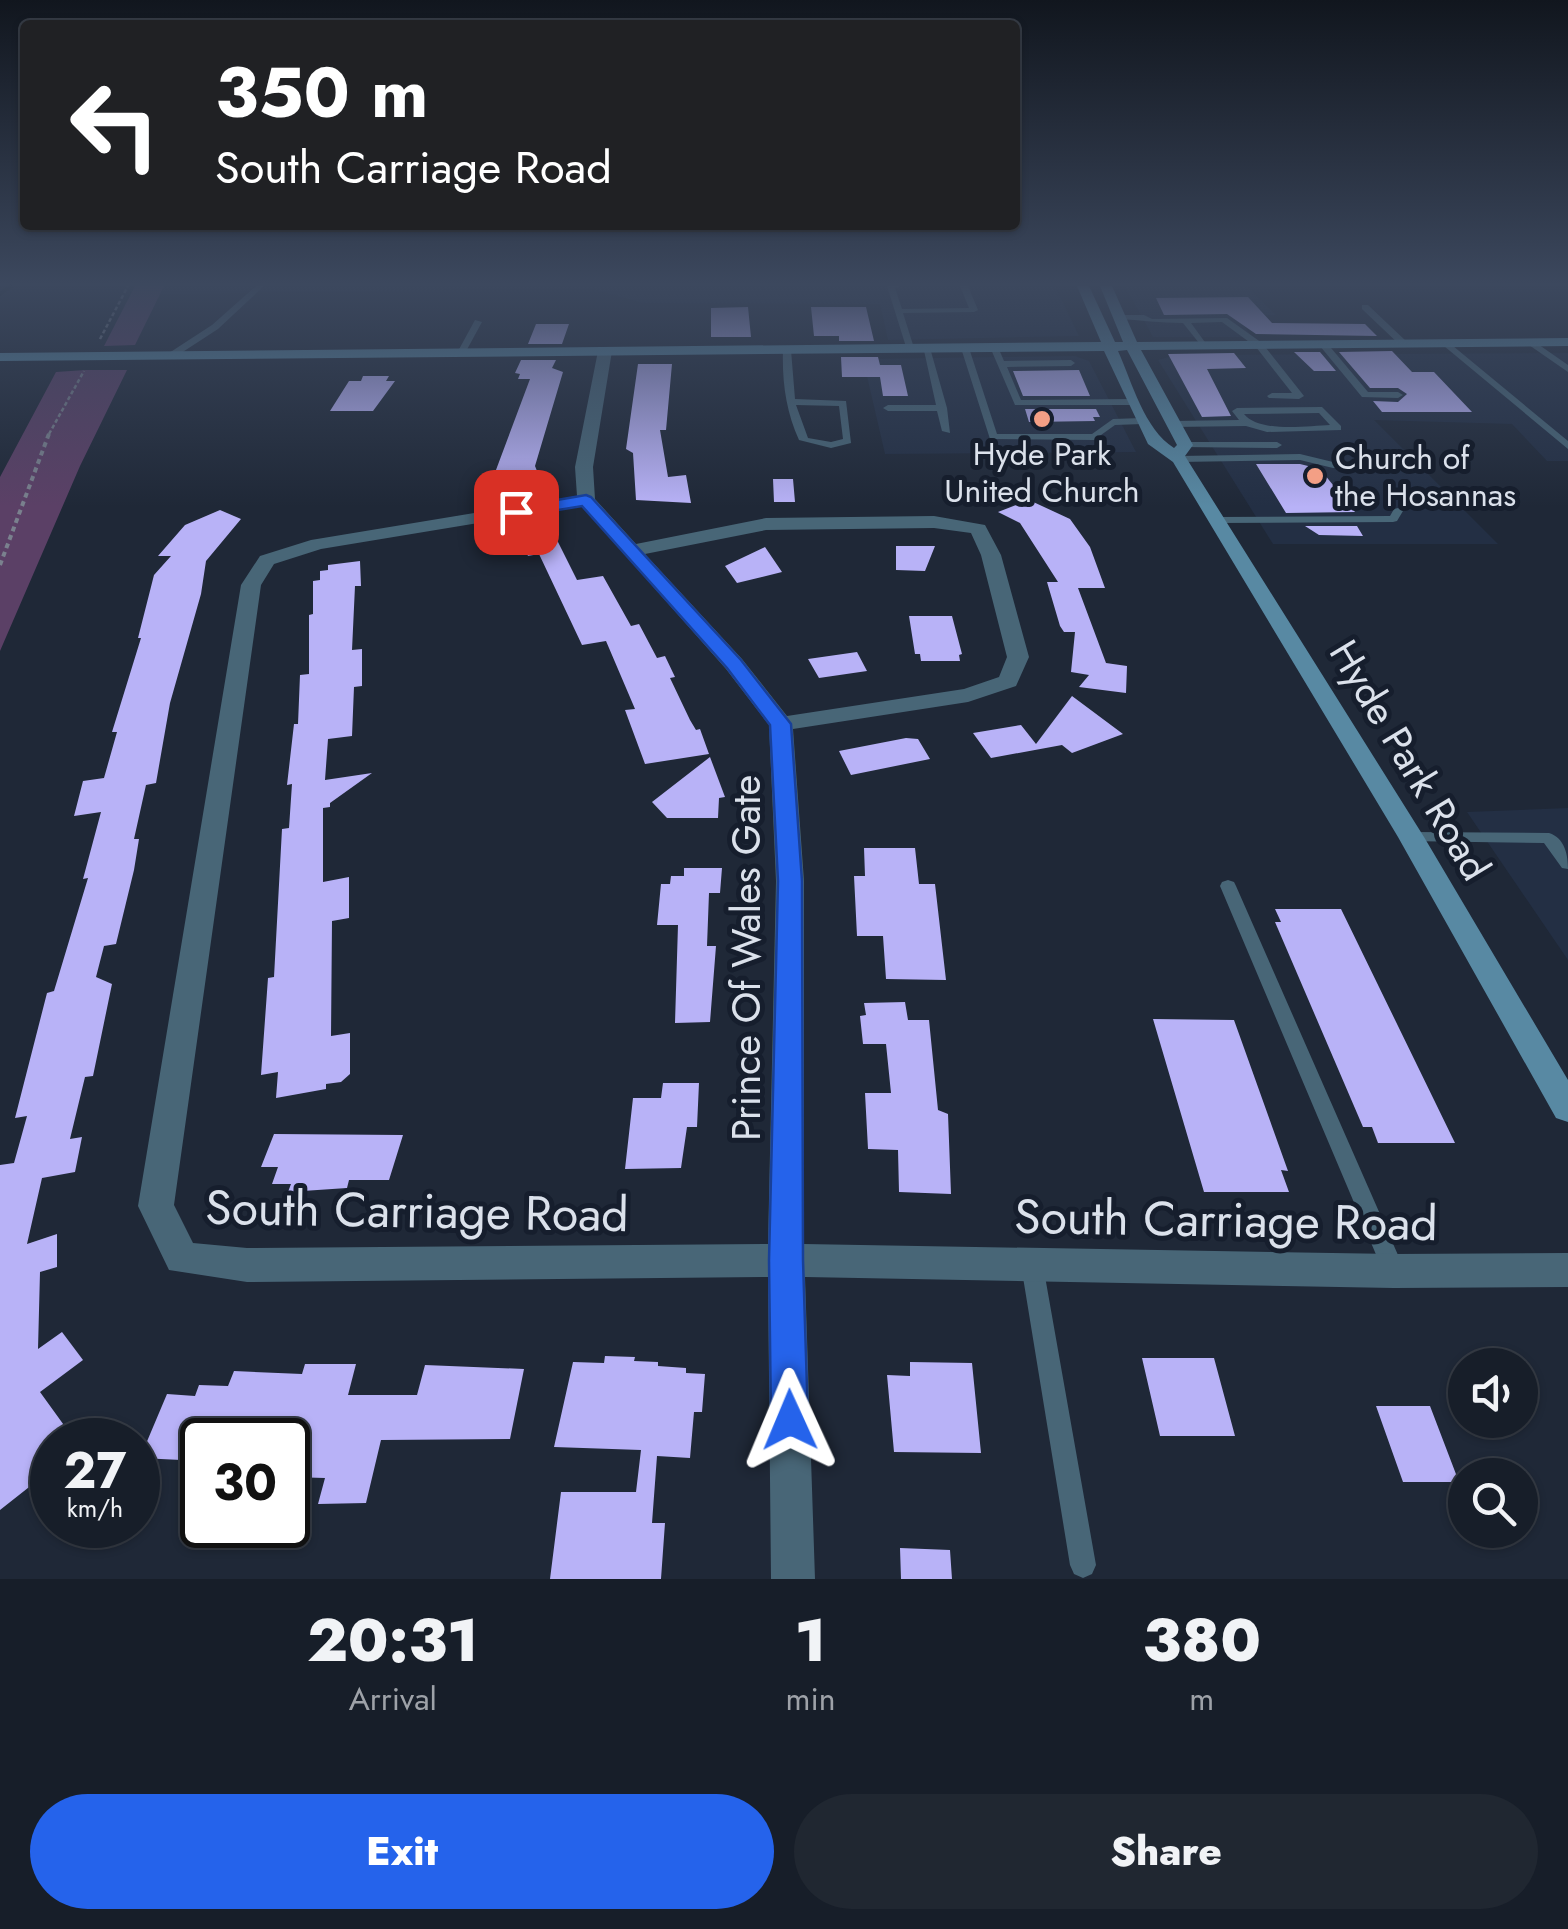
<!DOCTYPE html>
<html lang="en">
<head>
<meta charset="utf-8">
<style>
  :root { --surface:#171e29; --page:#202731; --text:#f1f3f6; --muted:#9ea2a8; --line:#363c46; --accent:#2563eb }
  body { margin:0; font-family:Jost,sans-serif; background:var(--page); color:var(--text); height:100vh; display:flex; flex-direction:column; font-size:38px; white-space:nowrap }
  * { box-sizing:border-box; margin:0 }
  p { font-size:32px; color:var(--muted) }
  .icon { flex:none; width:55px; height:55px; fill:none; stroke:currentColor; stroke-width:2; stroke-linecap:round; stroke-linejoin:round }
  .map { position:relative; height:1579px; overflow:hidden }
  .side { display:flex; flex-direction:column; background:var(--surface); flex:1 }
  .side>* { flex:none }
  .guide { position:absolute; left:20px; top:20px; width:1000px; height:210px; border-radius:10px; box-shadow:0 2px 8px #0004,0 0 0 2px var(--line); background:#202124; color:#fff; overflow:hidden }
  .buttons { position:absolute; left:1448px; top:1348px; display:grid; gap:20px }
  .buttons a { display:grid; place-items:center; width:90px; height:90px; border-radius:50%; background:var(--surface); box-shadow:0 2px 8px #0004,0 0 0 2px var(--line); font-size:50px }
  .speed { position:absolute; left:30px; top:1418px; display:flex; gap:20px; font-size:50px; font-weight:700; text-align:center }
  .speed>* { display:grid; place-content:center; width:130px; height:130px; border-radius:50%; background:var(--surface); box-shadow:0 2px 8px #0004,0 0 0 2px var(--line); line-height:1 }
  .speed small { font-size:25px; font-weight:400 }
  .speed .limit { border:5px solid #111; border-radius:15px; background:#fff; color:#111 }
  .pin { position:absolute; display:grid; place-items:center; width:85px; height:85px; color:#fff; margin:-42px; border-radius:20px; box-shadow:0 5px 15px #0006 }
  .me { position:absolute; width:110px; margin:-55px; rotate:359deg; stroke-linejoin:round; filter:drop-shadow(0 0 8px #0008) }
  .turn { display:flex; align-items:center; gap:35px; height:210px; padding:0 30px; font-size:45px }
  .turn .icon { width:130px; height:130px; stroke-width:2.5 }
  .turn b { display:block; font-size:70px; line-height:85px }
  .eta { display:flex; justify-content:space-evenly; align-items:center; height:170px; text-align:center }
  .eta b { font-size:60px; font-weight:800; line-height:70px }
  .action { display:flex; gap:20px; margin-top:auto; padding:20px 30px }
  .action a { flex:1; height:115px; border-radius:60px; background:var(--accent); color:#fff; font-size:40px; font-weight:800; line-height:115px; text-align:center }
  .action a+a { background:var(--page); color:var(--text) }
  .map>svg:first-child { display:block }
</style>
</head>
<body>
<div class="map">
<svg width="1568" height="1579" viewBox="0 0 1568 1579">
  <rect width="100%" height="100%" fill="#1f2837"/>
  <!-- built -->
  <path fill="#232f44" d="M164 286H1055L1079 336 888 340 880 304 643 303 589 288 161 294Z
    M1125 286H1246L1276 315 1237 316 1252 337H1153Z
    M1568 353V461H1547L1512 424 1374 420 1498 544H1273L1158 360 1176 355Z
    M1075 356 1089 361 1136 452 885 454 863 359Z
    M1568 808V960L1467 812Z"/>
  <!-- green -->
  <path fill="#5b4066" d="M135 286H164L135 345 104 346Z
    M85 370H127L80 466 0 651V477L56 372Z"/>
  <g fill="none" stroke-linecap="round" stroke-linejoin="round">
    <!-- stream -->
    <path stroke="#061315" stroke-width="4" d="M0 294 11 286"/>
  </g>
  <!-- building -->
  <path fill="#b8b2f7" d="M1248 297 1272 323 1365 324 1377 336 1256 334 1227 314 1164 315 1156 298Z
    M748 307 751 337H711V308Z
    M811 307H866L874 341H839V336H814Z
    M536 324H569L562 344H528Z
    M1392 351 1412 372H1434L1472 412H1382L1373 401 1398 402 1407 394 1398 388H1370L1339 352Z
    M1294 352H1320L1336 371H1314Z
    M1234 353 1246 368 1207 369 1231 416 1202 417 1168 354Z
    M841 357H878L880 365H901L908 396H883L880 377H842Z
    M521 360H556L552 368 563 372 535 466 543 486 487 494 530 379H518L520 374 515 373Z
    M638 364H672L666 430H660L668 477 686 475 691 503 636 500 633 453 626 449Z
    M1079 370 1090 396H1023L1013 371Z
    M363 376H389L386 381H395L373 411H330L349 381H361Z
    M1025 409H1096L1100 417H1093L1095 421 1029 422Z
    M1256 464H1300L1320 469 1355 512 1286 513Z
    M773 479H793L795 502H774Z
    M1029 500 1070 519 1090 547 1105 588H1078L1106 663 1127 666 1126 693 1079 687 1089 675 1071 672 1075 632H1064L1060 626 1047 582H1058L1020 523 998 512Z
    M220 510 241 519 206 561 201 594 170 703 156 783 146 785 134 839H139L134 870 116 944 104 946 96 977 112 984 93 1076 85 1077 70 1139 82 1137 75 1172 42 1178 27 1244 57 1234V1267L40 1272 38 1349 62 1332 83 1360 40 1392 66 1428 52 1438V1469L0 1510V1165L14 1163 27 1116 15 1118 47 993 54 991 88 878 83 879 101 812 74 816 83 781 104 778 117 732H112L141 638H138L154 575 171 556H158L185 525Z
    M1305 526H1357L1363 536 1319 535Z
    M551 528 577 580 603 576 631 626 639 624 657 658 665 656 675 677 670 678 690 720 696 730 700 729 709 754 645 764 625 710 635 709 606 641 582 645 539 554 528 556 518 534Z
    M896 546H935L925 571 896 570Z
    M765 547 782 572 737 583 725 566Z
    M360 561 361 586H355L352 650 362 649V686L354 687 352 736 328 739 325 780 372 773 330 803V807L323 808V882L349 877V918L332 921 331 1036 350 1033V1074L341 1082 326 1084V1089L276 1098 278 1072 261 1075 268 978 274 977 282 829 289 828 292 784 287 785 294 724H298L300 675 309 674V615L313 614V581L320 580V571L328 570V565Z
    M909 616H952L962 654 959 655 960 661H921L920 654H915Z
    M857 652 867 671 819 678 808 659Z
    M1072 696 1123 734 1072 753 1062 745 991 758 973 733 1021 725 1036 744Z
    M906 738 918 739 930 759 851 775 839 751Z
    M710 757 725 797 719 798 718 818H667L652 802Z
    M864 848H915L919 884H935L946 980 886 979 883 936H857L854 876H865Z
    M684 868H722L720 893H709L707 946H716L710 1022 675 1023 678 925H657L661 884H670L671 876H684Z
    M1275 909H1341L1455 1143H1378L1372 1127H1363L1275 922H1281Z
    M905 1002 908 1020H929L938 1110 948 1114 951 1194 899 1192 898 1150 868 1149 865 1093H891L886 1044H863L860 1016 866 1015 864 1003Z
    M1153 1019 1234 1020 1288 1171 1281 1170 1289 1192H1204Z
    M663 1083H699L697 1127H687L681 1168 625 1169 633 1098H661Z
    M274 1134 403 1135 389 1180H349L347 1188 288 1192 291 1184H272L278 1167H261Z
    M605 1356 635 1357 634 1361 658 1362V1366L686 1368V1373L705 1374 702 1412H694L690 1458 657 1456 652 1523H665L661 1579H550L561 1492H636L641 1450 554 1447 573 1362 604 1363Z
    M1142 1358H1214L1235 1436H1160Z
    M910 1362 972 1363 981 1453 894 1452 887 1375 910 1376Z
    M305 1364H356L348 1395H417L425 1365 524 1369 510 1439 381 1440 366 1503 318 1504 325 1478 290 1477 303 1434 257 1433 255 1440H202V1461L140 1458 167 1394 195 1396 199 1385 228 1386 234 1371 302 1374Z
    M1376 1406H1430L1459 1482H1403Z
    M900 1548 950 1550 952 1579H901Z"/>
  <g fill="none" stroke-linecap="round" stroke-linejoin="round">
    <!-- path-far1 -->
    <path stroke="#7a818e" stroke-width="2.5" stroke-dasharray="4 2.5" stroke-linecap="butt" d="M100 339 128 286
      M49 434 84 371"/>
    <!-- path -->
    <path stroke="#7a818e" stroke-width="4" stroke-dasharray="5 4" stroke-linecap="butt" d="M0 565 50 431"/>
    <!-- service -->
    <path fill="#486677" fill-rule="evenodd" d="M256 286H264L218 329 175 357H169V353L212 325Z
      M887 286H901L895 288 902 309 969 308 960 286H968L978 310 974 312 903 313 914 348 907 350Z
      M1362 305H1368L1407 342V346H1401L1362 309Z
      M1121 315H1144L1152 319 1227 318 1262 343 1304 396 1299 399 1269 398 1267 396 1272 393H1292L1256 347 1222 322 1191 323 1207 345 1203 348 1183 323C1160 323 1141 320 1118 319V315Z
      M475 320 482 322 464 355H458L457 353Z
      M1532 340 1568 365V372L1529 345 1528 343Z
      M1447 341 1568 441V449L1444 346 1443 344Z
      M1320 342H1326L1368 392H1398L1403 395 1398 398 1362 397 1320 346Z
      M994 344 998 347 1004 361 1071 360 1075 363 1071 366 1007 367 1021 400 1133 399 1138 402 1133 405H1015L990 347Z
      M965 345 969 348 997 434H1092L1113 419 1142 418 1147 421 1142 424 1115 425 1094 440 990 439 961 348Z
      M923 346 930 348 947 408 950 433 942 431 937 411H888L883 408 888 405H936Z
      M787 347 791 350 795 399 846 401 851 443 831 448 799 440C786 411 782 382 783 350ZM796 405 839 406 843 439 831 442 808 438Z
      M1322 407 1341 426V430L1267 432 1246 426 1173 427 1168 424 1173 421 1239 420 1232 411 1237 408ZM1319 413 1330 425C1307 426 1259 433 1244 414Z
      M1185 442H1277L1282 445 1277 448 1181 447V443Z
      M1300 454 1333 462 1371 460 1376 463 1371 466 1333 468 1300 460 1179 462 1174 459 1179 456Z
      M1398 508 1403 511 1397 521 1393 522 1216 523 1210 520 1216 517 1390 516 1394 509Z
      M1411 832 1549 833C1565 838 1568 855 1568 869L1562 868 1544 843 1405 841 1403 837Z
      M1228 880 1234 882 1236 886 1405 1271 1402 1278 1394 1281 1386 1278 1383 1271 1220 886 1222 882Z
      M1032 1255 1040 1258 1043 1265 1096 1565 1092 1574 1083 1578 1074 1574 1070 1565 1021 1265 1024 1258Z"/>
    <!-- minor -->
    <path fill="#486677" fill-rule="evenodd" d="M605 347 612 351 593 467 595 499 636 544 766 518 934 516 985 525 1001 555 1029 657 1016 686 968 702 793 729 804 881V1244L1394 1254 1568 1253V1287L1394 1288 805 1277 815 1579H771L768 1277 247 1282 169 1270 138 1206 241 585 260 556 311 540 577 496 575 467 598 351ZM582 506 726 669 769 725 776 881 768 1244 247 1248 193 1243 174 1205 261 585 274 564 321 549ZM934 528 971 533 981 555 1007 657 999 677 964 689 787 716 742 659 645 554 766 530Z"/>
    <!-- secondary -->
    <path fill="#5889a3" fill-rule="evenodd" d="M1077 286H1089L1115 342H1123L1100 286H1112L1137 342 1568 338V346L1141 350 1193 445 1185 456 1424 837 1568 1080V1122L1556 1118 1398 837 1173 462 1148 444 1104 351 0 361V353L1101 342ZM1127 350 1177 445 1174 448C1144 429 1132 382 1118 351Z"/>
  </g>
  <!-- sky -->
  <linearGradient id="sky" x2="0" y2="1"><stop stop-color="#11161e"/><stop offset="0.56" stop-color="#3c485e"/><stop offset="1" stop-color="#3c485e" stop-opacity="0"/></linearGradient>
  <rect width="1568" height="507" fill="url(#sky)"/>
  <!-- route -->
  <path fill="#2563eb" stroke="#184099" stroke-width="2.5" d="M586 495 591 497 741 660 791 724 802 881 803 1260 808 1420 803 1433 790 1438 776 1433 771 1420 769 1260 778 881 770 725 727 668 582 506 516 517 507 512 516 507Z"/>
  <!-- markers -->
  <g fill="#f39f85" stroke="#161e2d" stroke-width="4">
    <circle cx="1042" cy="419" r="10"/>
    <circle cx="1315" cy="476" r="10"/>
  </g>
  <g text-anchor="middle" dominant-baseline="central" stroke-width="10" stroke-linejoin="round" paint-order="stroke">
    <!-- far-poi labels -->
    <g font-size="32" fill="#dbe1eb" stroke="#161e2d">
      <text x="1042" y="454">Hyde Park<tspan x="1042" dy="37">United Church</tspan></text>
      <text x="1335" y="458" text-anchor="start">Church of<tspan x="1335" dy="37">the Hosannas</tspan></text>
    </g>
    <!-- street labels -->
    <g font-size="40" fill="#dbe1eb" stroke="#161e2d">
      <text transform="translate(1410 760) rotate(59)">Hyde Park Road</text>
      <text transform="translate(746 958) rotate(-90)">Prince Of Wales Gate</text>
    </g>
    <!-- near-street labels -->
    <g font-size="48" fill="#dbe1eb" stroke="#161e2d">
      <text transform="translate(417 1211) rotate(1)">South Carriage Road</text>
      <text transform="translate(1226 1220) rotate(1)">South Carriage Road</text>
    </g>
  </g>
</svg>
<div class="buttons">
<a><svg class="icon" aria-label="sound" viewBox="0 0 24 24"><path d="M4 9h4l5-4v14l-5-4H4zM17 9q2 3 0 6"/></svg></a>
<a><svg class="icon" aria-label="search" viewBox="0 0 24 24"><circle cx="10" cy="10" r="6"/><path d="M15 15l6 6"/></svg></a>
</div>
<div class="speed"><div>27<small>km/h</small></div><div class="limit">30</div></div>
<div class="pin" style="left:516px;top:512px;background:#d93025"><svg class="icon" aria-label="arrive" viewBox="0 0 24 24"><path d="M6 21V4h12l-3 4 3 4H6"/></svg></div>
<svg class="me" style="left:790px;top:1420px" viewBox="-20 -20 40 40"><path d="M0-17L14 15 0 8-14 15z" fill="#2563eb" stroke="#fff" stroke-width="4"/></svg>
<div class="guide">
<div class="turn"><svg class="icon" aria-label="left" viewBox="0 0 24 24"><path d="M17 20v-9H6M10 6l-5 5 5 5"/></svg><div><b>350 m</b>South Carriage Road</div></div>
</div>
</div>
<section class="side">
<div class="eta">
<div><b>20:31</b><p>Arrival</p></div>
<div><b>1</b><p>min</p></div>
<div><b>380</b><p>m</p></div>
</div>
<div class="action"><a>Exit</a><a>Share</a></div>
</section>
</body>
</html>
